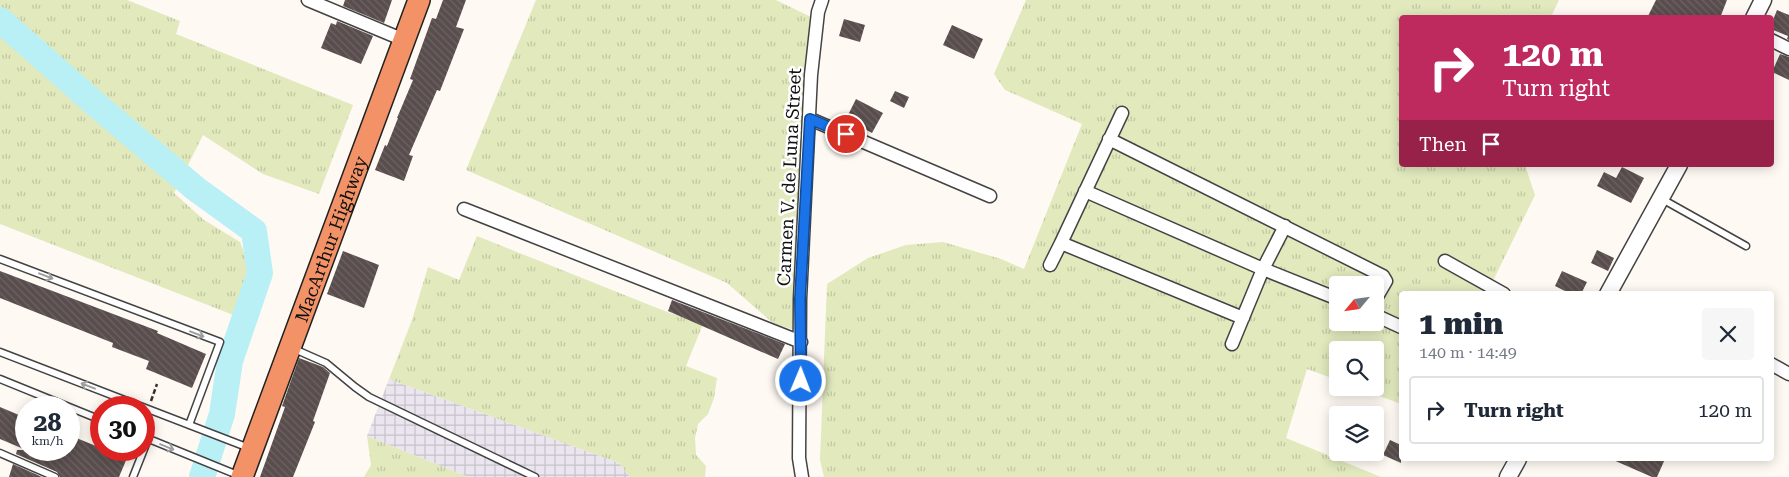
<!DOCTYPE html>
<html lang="en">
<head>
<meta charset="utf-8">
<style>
  :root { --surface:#fff; --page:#f6f6f7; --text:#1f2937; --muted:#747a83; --line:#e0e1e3 }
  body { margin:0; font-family:"Roboto Serif",serif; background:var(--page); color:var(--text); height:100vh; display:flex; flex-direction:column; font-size:19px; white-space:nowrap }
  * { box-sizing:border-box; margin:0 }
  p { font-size:16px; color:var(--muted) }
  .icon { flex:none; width:28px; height:28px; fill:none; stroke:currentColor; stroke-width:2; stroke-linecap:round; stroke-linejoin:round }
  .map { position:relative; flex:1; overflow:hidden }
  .panel { position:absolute; left:1399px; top:291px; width:375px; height:170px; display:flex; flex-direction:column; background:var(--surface); border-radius:5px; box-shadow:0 2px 12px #0003 }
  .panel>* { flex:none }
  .guide { position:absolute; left:1399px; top:15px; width:375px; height:152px; border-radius:5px; box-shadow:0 2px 12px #0003; background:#be2a5d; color:#fff; overflow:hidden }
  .needle { width:32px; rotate:241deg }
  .fabs { position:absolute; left:1329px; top:276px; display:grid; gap:10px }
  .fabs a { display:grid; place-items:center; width:55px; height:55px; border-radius:5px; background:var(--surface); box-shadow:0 2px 12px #0003; font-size:25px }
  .speed { position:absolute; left:15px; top:396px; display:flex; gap:10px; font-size:25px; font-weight:700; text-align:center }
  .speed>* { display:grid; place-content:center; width:65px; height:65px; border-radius:50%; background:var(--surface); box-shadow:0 2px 12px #0003; line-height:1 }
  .speed small { font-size:12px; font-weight:400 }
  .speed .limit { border:8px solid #d22; background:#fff; color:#111 }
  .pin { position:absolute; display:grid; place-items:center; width:42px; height:42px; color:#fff; margin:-21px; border:2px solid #fff; border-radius:50%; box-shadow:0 1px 5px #0007 }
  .me { position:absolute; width:55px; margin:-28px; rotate:1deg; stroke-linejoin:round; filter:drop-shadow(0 0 4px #0008) }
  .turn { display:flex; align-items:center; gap:18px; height:105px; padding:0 20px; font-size:22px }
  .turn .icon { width:65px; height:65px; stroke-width:2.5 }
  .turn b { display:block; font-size:35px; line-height:42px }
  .then { display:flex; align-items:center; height:48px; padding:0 20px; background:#0003; gap:10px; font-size:19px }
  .round { display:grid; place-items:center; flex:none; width:52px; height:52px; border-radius:5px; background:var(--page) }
  .summary { display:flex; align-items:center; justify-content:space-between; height:85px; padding:0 20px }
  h1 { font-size:30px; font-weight:800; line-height:38px }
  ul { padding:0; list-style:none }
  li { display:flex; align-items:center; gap:15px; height:68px; margin:0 10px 8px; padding:0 10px; border:2px solid var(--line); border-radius:5px }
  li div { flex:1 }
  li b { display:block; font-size:19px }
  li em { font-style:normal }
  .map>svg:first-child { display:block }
</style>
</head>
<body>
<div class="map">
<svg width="1789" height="477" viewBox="0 0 1789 477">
  <defs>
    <pattern id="industrial-grid" width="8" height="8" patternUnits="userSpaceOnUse" patternTransform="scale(1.25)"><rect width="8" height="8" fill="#eae5ee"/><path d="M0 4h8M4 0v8" fill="none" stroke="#c8c3cb"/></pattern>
    <pattern id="grass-tufts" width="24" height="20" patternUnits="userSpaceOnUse" patternTransform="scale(1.25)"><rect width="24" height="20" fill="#e1e9bd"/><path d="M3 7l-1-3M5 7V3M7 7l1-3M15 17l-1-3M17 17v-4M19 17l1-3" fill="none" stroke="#c0c7a1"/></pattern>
    <pattern id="building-back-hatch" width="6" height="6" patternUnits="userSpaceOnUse" patternTransform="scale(1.25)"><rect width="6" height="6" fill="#594e4d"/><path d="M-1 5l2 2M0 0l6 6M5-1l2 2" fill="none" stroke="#6c6362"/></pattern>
  </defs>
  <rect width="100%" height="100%" fill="#fff9f3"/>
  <!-- industrial -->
  <path fill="url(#industrial-grid)" d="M389 379 619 463 630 477H468L367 436Z"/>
  <!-- grass -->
  <path fill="url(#grass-tufts)" fill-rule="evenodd" d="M0 0H127L180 21 176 34 353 105 319 194 263 174 203 135 174 193 204 220 240 242 249 265 236 316 0 224Z
    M536 0H776L811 17 799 331 774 324 727 283 466 170Z
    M1026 0H1559L1551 17 1401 18V165H1525L1535 195 1489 289 1493 294H1401V404L1358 388H1375V350H1338L1337 380 1307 369 1286 438 1381 477H824L820 460 827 284 868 258 906 245 943 242 1001 259 1024 269 1082 124 1005 90 994 74ZM1338 285H1375V322H1338Z
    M477 236 667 312 703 324 686 366 717 378 714 398 708 414 698 424 695 438 696 455 706 466 705 477H630L619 463 389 379 412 320 428 267 459 280Z
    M367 436 468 477H364L371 465Z"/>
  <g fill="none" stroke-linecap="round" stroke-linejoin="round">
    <!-- river -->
    <path stroke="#b9f0f5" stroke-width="26" d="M0 20 100 108 196 189 254 231 260 273 230 361 222 414 202 477"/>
  </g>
  <!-- building -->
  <path fill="url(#building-back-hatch)" d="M345 0H392L384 23 343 6Z
    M443 0H466L456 27 464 29 440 91 437 90 409 155 413 156 404 181 375 170 385 145 387 146 398 118H397L413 80 410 79 432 18 436 19Z
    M1656 0H1727L1720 18H1647Z
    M1777 10 1789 15V40L1787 39 1788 36 1771 29V25Z
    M844 19 865 25 860 42 839 36Z
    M337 21 373 36 361 64 321 48 331 23 336 25Z
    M952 25 983 39 974 59 943 45Z
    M1780 54 1789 57V80L1772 72Z
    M895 91 909 97 904 108 890 101Z
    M856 99 883 113 872 133 846 119Z
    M1622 167 1644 178 1631 203 1597 186 1604 172 1616 178Z
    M1597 250 1614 258 1608 271 1591 263Z
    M343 251 379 265 364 308 327 294Z
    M0 271 158 331 157 333 206 354 192 388 146 369 149 361 112 347 113 343 0 298Z
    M1562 271 1587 282 1581 294H1571L1555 286Z
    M672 300 785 344 778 359 668 311Z
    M299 358 323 367 330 373 313 421 315 422 293 477H260L285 407 282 406Z
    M0 407 26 418V450L0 439Z
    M69 435 101 448V450H107L127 458 119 477H60L57 472 16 454 17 450H69Z
    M1390 440 1401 445V463L1383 455Z
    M1611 459H1665L1657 477H1652Z
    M13 464 42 477H9Z"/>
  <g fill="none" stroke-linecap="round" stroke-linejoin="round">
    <!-- service casing -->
    <g stroke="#434343" stroke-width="9">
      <path id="service" d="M1662 199 1746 246
        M0 259 220 342 189 425
        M292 348 326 363 355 387 369 397 535 477
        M0 352 249 448
        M0 379 101 420
        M144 437 240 476
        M0 453 55 477
        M133 477 148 439"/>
    </g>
    <!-- minor casing -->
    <g stroke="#434343" stroke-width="15">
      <path id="minor" d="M308 0 404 40
        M1771 40 1789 49
        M1122 113 1061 243 1243 318
        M810 119 990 196
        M1109 139 1383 276 1386 281 1375 300
        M1085 191 1263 269 1338 299
        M464 209 801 342
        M1445 261 1504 294
        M1050 265 1061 243
        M1375 315 1401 327
        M1232 344 1263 269 1285 226
        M1771 364 1789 374
        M802 477 799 458 800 299 811 75 818 12 822 0"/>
    </g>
    <!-- tertiary casing -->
    <g stroke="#434343" stroke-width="19">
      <path id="tertiary" d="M1754 18 1763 0
        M1608 294 1679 165
        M1508 477 1518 459"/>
    </g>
    <!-- trunk casing -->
    <g stroke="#212121" stroke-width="24">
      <g id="trunk">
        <path id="s1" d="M242 477 419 0"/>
      </g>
    </g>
    <!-- path -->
    <path stroke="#323232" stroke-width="2.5" stroke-dasharray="5 2.5" stroke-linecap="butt" d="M151 401 157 384"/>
    <!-- service -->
    <use href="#service" stroke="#fff" stroke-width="6"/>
    <!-- minor -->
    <use href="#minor" stroke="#fff" stroke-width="12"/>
    <!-- tertiary -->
    <use href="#tertiary" stroke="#fff" stroke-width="16"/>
    <!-- trunk -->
    <use href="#trunk" stroke="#f39266" stroke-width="21"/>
  </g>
  <!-- one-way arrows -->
  <defs><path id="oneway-shaft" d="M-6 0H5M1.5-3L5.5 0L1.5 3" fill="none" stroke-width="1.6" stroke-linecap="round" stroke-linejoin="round" transform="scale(1.25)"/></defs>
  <g stroke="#9f9f9f">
    <use href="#oneway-shaft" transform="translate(46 276) rotate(21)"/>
    <use href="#oneway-shaft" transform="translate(197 334) rotate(21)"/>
    <use href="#oneway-shaft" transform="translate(88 386) rotate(-159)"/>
    <use href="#oneway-shaft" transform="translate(167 447) rotate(22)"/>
  </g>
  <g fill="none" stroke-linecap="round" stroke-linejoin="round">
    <!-- route casing -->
    <g stroke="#114b97" stroke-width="12">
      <path id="route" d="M801 381 800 299 810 119 846 134"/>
    </g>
    <!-- route -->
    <use href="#route" stroke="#1a73e8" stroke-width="9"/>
  </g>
  <g text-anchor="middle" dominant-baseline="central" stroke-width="5" stroke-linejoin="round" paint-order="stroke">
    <!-- street labels -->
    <g font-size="18" fill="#101010" stroke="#fff">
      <text transform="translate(789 177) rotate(-87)">Carmen V. de Luna Street</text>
      <text stroke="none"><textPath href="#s1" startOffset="254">MacArthur Highway</textPath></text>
    </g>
  </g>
</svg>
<div class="fabs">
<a><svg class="needle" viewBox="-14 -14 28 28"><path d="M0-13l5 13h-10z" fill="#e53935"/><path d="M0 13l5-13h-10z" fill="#747a83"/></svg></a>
<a><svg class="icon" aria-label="search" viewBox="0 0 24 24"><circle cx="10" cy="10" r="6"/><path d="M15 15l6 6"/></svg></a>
<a><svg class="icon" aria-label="layers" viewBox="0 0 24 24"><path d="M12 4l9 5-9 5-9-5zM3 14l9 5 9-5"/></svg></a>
</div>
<div class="speed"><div>28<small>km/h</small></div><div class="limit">30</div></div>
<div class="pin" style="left:846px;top:134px;background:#d93025"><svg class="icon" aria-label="arrive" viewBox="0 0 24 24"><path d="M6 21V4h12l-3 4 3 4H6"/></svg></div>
<svg class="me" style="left:801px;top:381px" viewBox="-20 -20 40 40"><circle r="17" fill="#1a73e8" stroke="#fff" stroke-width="3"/><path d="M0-11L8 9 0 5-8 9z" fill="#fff"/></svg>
<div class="guide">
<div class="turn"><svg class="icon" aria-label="right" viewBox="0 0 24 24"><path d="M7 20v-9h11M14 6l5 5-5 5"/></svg><div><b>120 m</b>Turn right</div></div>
<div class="then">Then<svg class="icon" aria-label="arrive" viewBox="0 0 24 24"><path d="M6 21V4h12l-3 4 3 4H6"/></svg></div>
</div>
<section class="panel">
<div class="summary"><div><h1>1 min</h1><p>140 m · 14:49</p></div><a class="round"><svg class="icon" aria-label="close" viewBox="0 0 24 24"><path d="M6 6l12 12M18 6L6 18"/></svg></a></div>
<ul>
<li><svg class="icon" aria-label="right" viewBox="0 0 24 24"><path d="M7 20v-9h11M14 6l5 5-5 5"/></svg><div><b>Turn right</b></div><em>120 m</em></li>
</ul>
</section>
</div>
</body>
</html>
